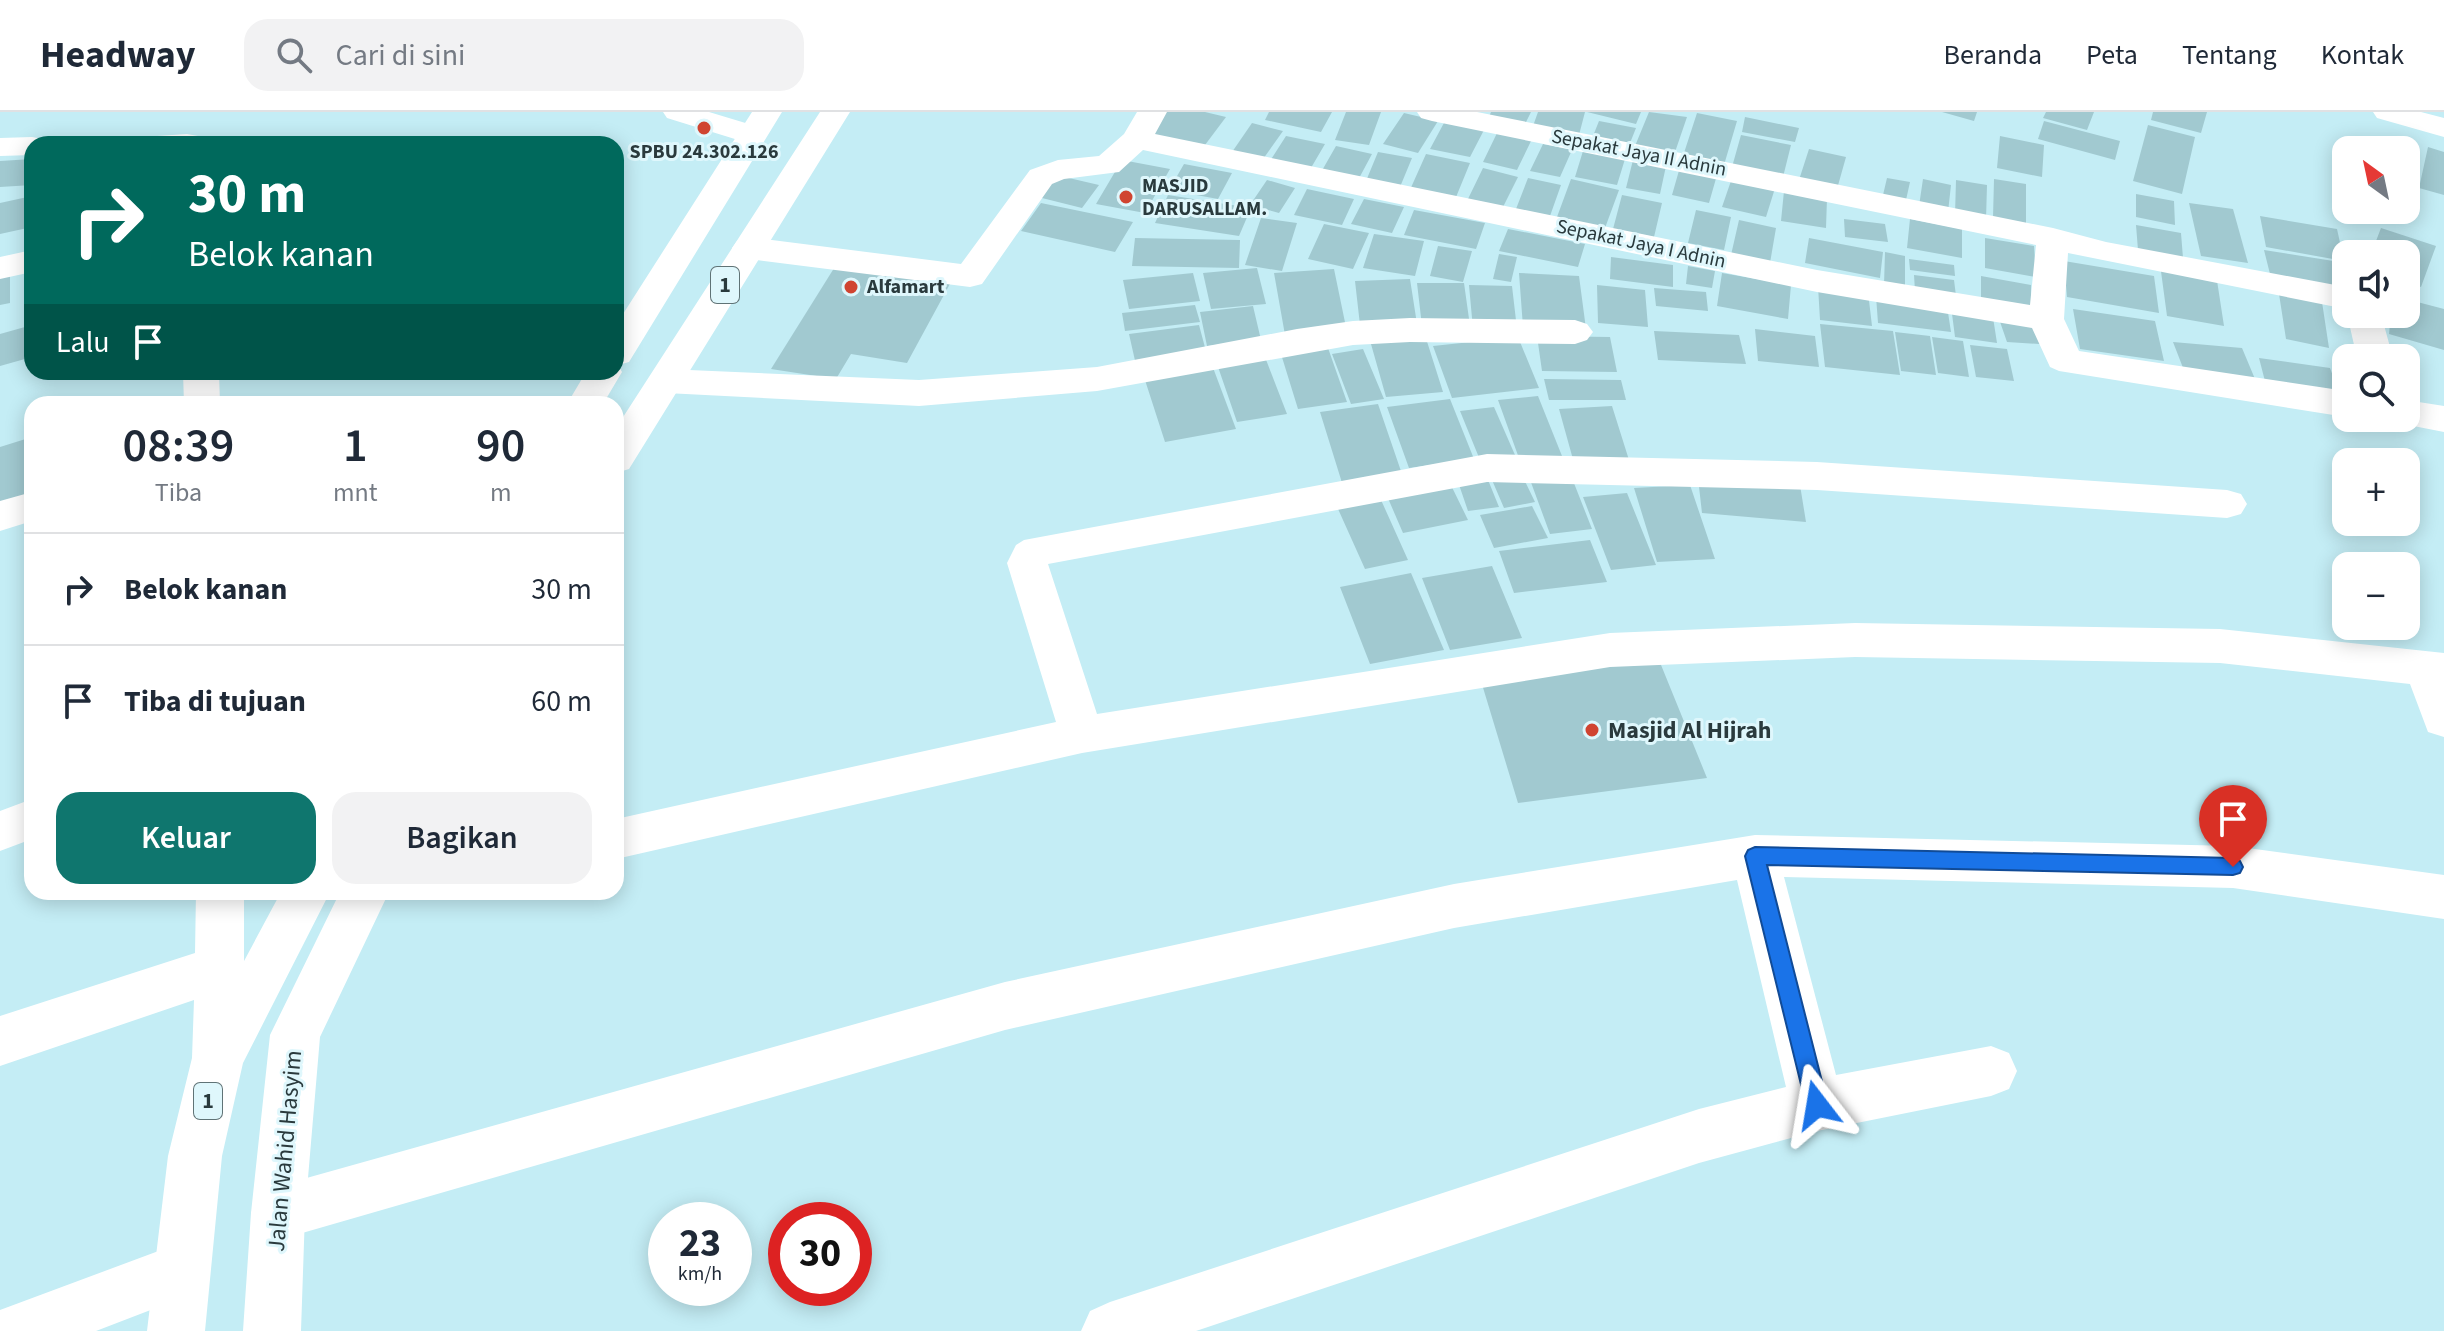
<!DOCTYPE html>
<html lang="id">
<head>
<meta charset="utf-8">
<style>
  :root { --surface:#fff; --page:#f2f2f3; --text:#1f2937; --muted:#747a83; --line:#e0e1e3; --accent:#0f766e }
  body { margin:0; font-family:"Source Sans 3",sans-serif; background:var(--page); color:var(--text); height:100vh; display:flex; flex-direction:column; font-size:30px; white-space:nowrap }
  * { box-sizing:border-box; margin:0 }
  p { font-size:26px; color:var(--muted) }
  .icon { flex:none; width:44px; height:44px; fill:none; stroke:currentColor; stroke-width:2; stroke-linecap:round; stroke-linejoin:round }
  .map { position:relative; flex:1; overflow:hidden }
  .panel { position:absolute; left:24px; top:284px; width:600px; height:504px; display:flex; flex-direction:column; background:var(--surface); border-radius:24px; box-shadow:0 4px 20px #0003 }
  .panel>* { flex:none }
  .banner { position:absolute; left:24px; top:24px; width:600px; height:244px; border-radius:24px; box-shadow:0 4px 20px #0003; background:#00695c; color:#fff; overflow:hidden }
  .needle { width:52px; rotate:327deg }
  .fabs { position:absolute; left:2332px; top:24px; display:grid; gap:16px }
  .fabs a { display:grid; place-items:center; width:88px; height:88px; border-radius:16px; background:var(--surface); box-shadow:0 4px 20px #0003; font-size:40px }
  .speed { position:absolute; left:648px; top:1090px; display:flex; gap:16px; font-size:40px; font-weight:700; text-align:center }
  .speed>* { display:grid; place-content:center; width:104px; height:104px; border-radius:50%; background:var(--surface); box-shadow:0 4px 20px #0003; line-height:1 }
  .speed small { font-size:20px; font-weight:400 }
  .speed .limit { border:12px solid #d22; background:#fff; color:#111 }
  .pin { position:absolute; display:grid; place-items:center; width:68px; height:68px; color:#fff; margin:-82px -34px; border-radius:50% 50% 50% 0; rotate:-45deg; box-shadow:0 0 8px #0007 }
  .pin .icon { rotate:45deg }
  .me { position:absolute; width:88px; margin:-44px; rotate:346deg; stroke-linejoin:round; filter:drop-shadow(0 0 6px #0008) }
  .turn { display:flex; align-items:center; gap:28px; height:168px; padding:0 32px; font-size:36px }
  .turn .icon { width:104px; height:104px; stroke-width:2.5 }
  .turn b { display:block; font-size:56px; line-height:68px }
  .then { display:flex; align-items:center; height:76px; padding:0 32px; background:#0003; gap:16px; font-size:30px }
  .eta { display:flex; justify-content:space-evenly; align-items:center; height:136px; text-align:center }
  .eta b { font-size:48px; font-weight:600; line-height:56px }
  .button { display:flex; gap:16px; margin-top:auto; padding:16px 32px }
  .button a { flex:1; height:92px; border-radius:24px; background:var(--accent); color:#fff; font-size:32px; font-weight:600; line-height:92px; text-align:center }
  .button a+a { background:var(--page); color:var(--text) }
  ul { padding:0; list-style:none }
  li { display:flex; align-items:center; gap:24px; height:112px; padding:0 32px; border-top:2px solid var(--line) }
  li div { flex:1 }
  li b { display:block; font-size:30px }
  li em { font-style:normal }
  header { display:flex; align-items:center; gap:48px; box-sizing:border-box; height:112px; padding:0 40px; background:var(--surface); border-bottom:2px solid var(--line) }
  header strong { font-size:38px }
  nav { display:flex; gap:44px; margin-inline-start:auto; font-size:28px }
  .search { width:560px; height:72px; background:var(--page); display:flex; align-items:center; gap:20px; box-sizing:border-box; padding:0 28px; border-radius:24px; color:var(--muted); font-size:30px }
  .map>svg:first-child { display:block }
</style>
</head>
<body>
<header>
<strong>Headway</strong>
<div class="search"><svg class="icon" aria-label="search" viewBox="0 0 24 24"><circle cx="10" cy="10" r="6"/><path d="M15 15l6 6"/></svg>Cari di sini</div>
<nav><a>Beranda</a><a>Peta</a><a>Tentang</a><a>Kontak</a></nav>
</header>
<div class="map">
<svg width="2444" height="1219" viewBox="0 0 2444 1219">
  <rect width="100%" height="100%" fill="#c4edf5"/>
  <!-- building -->
  <path fill="#a1c9d0" d="M1165 0H1205L1226 5 1202 37 1147 24Z
    M1269 0H1332L1321 20 1265 8Z
    M1346 0H1381L1369 33 1335 28Z
    M1491 0H1531L1524 14 1488 7Z
    M1538 0H1585L1579 23 1533 14Z
    M1587 0H1641L1636 12Z
    M1649 0 1687 5 1674 43 1635 34Z
    M1942 0H1977L1974 9Z
    M2046 0H2094L2087 18 2043 6Z
    M2153 0H2207L2201 21 2151 8Z
    M1404 1 1438 9 1418 41 1383 32Z
    M1697 1 1737 9 1724 53 1683 44Z
    M1745 5 1799 16 1795 30 1742 20Z
    M1445 9 1484 18 1470 45 1430 37Z
    M1599 9 1636 16 1628 36 1591 29Z
    M2044 9 2120 29 2115 48 2038 27Z
    M1252 11 1283 19 1261 50 1230 43Z
    M2148 13 2195 25 2182 82 2133 69Z
    M1498 19 1532 27 1517 58 1483 50Z
    M1741 23 1791 33 1783 65 1732 55Z
    M1286 24 1325 32 1308 61 1268 52Z
    M2000 24 2044 33 2042 65 1997 56Z
    M1543 32 1572 38 1560 65 1530 59Z
    M1336 34 1372 42 1357 70 1320 62Z
    M2428 35 2444 40V83L2419 76Z
    M1809 37 1846 45 1837 77 1799 68Z
    M1583 39 1625 47 1617 73 1575 65Z
    M1378 40 1412 46 1400 75 1366 69Z
    M1426 42 1470 51 1454 90 1409 80Z
    M32 47V73L0 75V49Z
    M1122 48 1170 57 1145 101 1096 92Z
    M1633 48 1666 54 1660 82 1626 76Z
    M1184 52 1232 61 1218 87 1169 78Z
    M1680 55 1717 63 1709 91 1672 83Z
    M1483 56 1518 65 1502 97 1467 89Z
    M1056 63 1099 73 1082 96 1038 85Z
    M1733 63 1776 73 1766 105 1722 95Z
    M1528 66 1561 73 1550 104 1516 97Z
    M1887 66 1910 70 1906 88 1883 83Z
    M1571 67 1619 78 1605 116 1557 105Z
    M1923 67 1951 73 1948 100 1919 94Z
    M1994 67 2026 72V112L1993 106Z
    M1267 68 1295 76 1279 101 1250 93Z
    M1956 68 1987 73 1986 108 1955 103Z
    M1307 77 1354 87 1342 113 1294 103Z
    M1784 79 1827 86 1826 116 1781 109Z
    M2136 82 2174 89 2175 113 2136 105Z
    M1168 83 1251 96 1239 124 1155 111Z
    M1622 83 1662 91 1654 125 1613 117Z
    M32 84V115L0 122V91Z
    M1364 87 1404 95 1392 121 1351 112Z
    M1041 91 1133 110 1115 140 1021 119Z
    M2189 91 2233 97 2248 151 2201 144Z
    M1414 98 1485 111 1476 137 1404 123Z
    M1696 98 1731 105 1724 138 1688 131Z
    M2356 98H2397V109L2356 99Z
    M2260 104 2337 117 2344 149 2266 135Z
    M1261 106 1297 111 1282 159 1245 153Z
    M1844 107 1885 112 1888 130 1845 125Z
    M1910 107 1962 117V146L1907 136Z
    M1739 108 1776 116 1770 151 1731 143Z
    M1324 112 1369 121 1353 157 1308 147Z
    M2136 113 2181 121 2183 146 2138 138Z
    M2381 116 2436 134 2421 175 2406 169V142H2371Z
    M1508 117 1585 132 1578 155 1499 139Z
    M1374 122 1424 129 1415 164 1363 156Z
    M1135 126 1240 128 1239 156 1132 154Z
    M1809 126 1883 140 1880 166 1805 151Z
    M1985 126 2034 134 2036 165 1985 156Z
    M1438 134 1472 139 1463 170 1430 164Z
    M2264 138 2346 151V182L2272 170Z
    M1885 140 1905 144V177L1884 173Z
    M1499 142 1517 145 1511 170 1493 167Z
    M1611 145 1673 153V175L1610 167Z
    M1909 147 1954 153 1955 164 1910 158Z
    M2064 149 2154 164 2159 201 2067 185Z
    M2160 152 2216 162 2224 214 2167 204Z
    M836 153 951 170 907 251 851 242 836 267 771 257Z
    M1688 154 1715 159 1712 176 1686 172Z
    M1257 156 1266 192 1211 197 1203 161Z
    M1334 157 1347 220 1285 223 1274 161Z
    M1193 161 1200 189 1129 197 1123 168Z
    M1519 161 1579 164 1586 217 1523 215Z
    M1722 161 1791 173 1788 207 1717 194Z
    M1914 163 1954 168 1956 184 1915 179Z
    M10 164V191L0 193V166Z
    M1981 164 2031 173V196L1981 186Z
    M1410 167 1417 212 1360 213 1355 169Z
    M1417 171H1464L1470 214H1422Z
    M1469 173 1512 174 1517 217H1473Z
    M1597 173 1645 178 1648 215 1598 211Z
    M1818 174 1868 180 1872 214 1820 208Z
    M1654 176 1706 180 1708 199 1656 194Z
    M2279 182 2322 190 2329 236 2286 227Z
    M1876 184 1947 194 1951 220 1878 211Z
    M2406 187 2444 197V238L2389 222 2391 202H2406Z
    M1195 193 1200 210 1125 219 1122 201Z
    M1253 194 1261 228 1207 234 1200 200Z
    M1951 194 1992 199 1997 231 1955 225Z
    M2073 197 2155 209 2164 249 2080 237Z
    M1998 204 2045 207 2055 233 2007 230Z
    M1820 212 1893 219 1900 263 1825 255Z
    M32 213V245L0 254V222Z
    M1199 213 1207 243 1136 253 1129 222Z
    M1755 217 1815 224 1819 255 1758 249Z
    M1654 219 1739 223 1746 252 1658 248Z
    M1424 220 1443 280 1386 285 1369 225Z
    M1895 220 1930 224 1936 263 1901 259Z
    M1537 224 1610 225 1617 260 1542 259Z
    M1518 225 1539 276 1452 286 1433 234Z
    M1932 225 1963 229 1969 265 1938 261Z
    M2173 230 2242 236 2255 267 2185 261Z
    M1970 233 2007 237 2014 269 1976 265Z
    M1328 236 1347 290 1298 297 1281 242Z
    M1363 237 1384 287 1351 292 1332 242Z
    M1265 245 1287 302 1237 310 1217 252Z
    M2259 246 2330 256 2340 283 2266 273Z
    M1212 253 1236 317 1165 330 1144 265Z
    M1544 267 1621 268 1626 288H1549Z
    M1538 284 1562 344 1520 349 1498 288Z
    M1450 287 1474 347 1409 356 1387 295Z
    M1378 292 1403 365 1343 374 1320 300Z
    M1612 294 1629 348 1574 351 1559 297Z
    M1494 295 1515 343 1480 348 1460 299Z
    M32 325V390L0 399V335Z
    M1519 357 1535 390 1504 396 1489 361Z
    M1484 358 1499 395 1468 399 1455 361Z
    M1570 361 1592 417 1550 422 1529 365Z
    M1447 365 1468 408 1403 421 1384 377Z
    M1698 366 1800 373 1806 410 1702 401Z
    M1690 373 1715 447 1657 450 1634 376Z
    M1377 379 1408 448 1365 457 1334 388Z
    M1627 381 1656 453 1611 458 1583 385Z
    M1532 394 1548 426 1494 436 1480 403Z
    M1590 428 1607 470 1514 481 1499 439Z
    M1492 454 1522 526 1450 538 1422 466Z
    M1411 461 1444 538 1370 552 1340 475Z
    M1659 548 1707 666 1518 691 1481 569Z"/>
  <g fill="none" stroke-linecap="round" stroke-linejoin="round">
    <!-- minor -->
    <path fill="#fff" fill-rule="evenodd" d="M663 0H709L762 16 766 23 762 30 751 32 667 6Z
      M1137 0H1167L1155 22 1817 158 2030 193 2036 133 1432 9 1421 6 1417 0H1477L2053 116 2106 130 2346 175V197L2068 141 2064 207 2079 239 2346 279V305L2059 259 2050 255 2032 216 1817 180 1143 38 1119 60 1064 67 1052 72 982 172 970 175 749 147 737 143 732 136 737 129 749 125 961 152 1030 58 1058 48 1099 44 1124 22Z
      M2373 0H2421L2444 6V25L2377 6Z
      M187 22 198 24 203 31 137 32 142 25Z
      M32 25 43 27 46 32H32V43L0 44V26Z
      M32 138V160L0 167V145Z
      M2347 202H2381L2393 246H2357Z
      M1410 206 1575 208 1587 212 1593 220 1587 228 1575 232 1410 230 1353 233 1097 279 919 294 666 281 653 278 648 269 653 260 666 257 919 268 1097 255 1297 217 1353 209Z
      M183 260H219L220 292H184Z
      M2406 288 2444 294V320L2393 310 2390 306H2406Z
      M1487 342 1817 350 2227 378 2241 382 2247 392 2241 402 2227 406 1817 378 1487 370 1048 452 1097 602 1610 521 1855 511 2220 517 2444 541V625L2428 620 2410 572 2220 551 1855 545 1610 555 1082 641 616 747V707L1056 610 1007 451 1016 433 1024 428Z
      M32 380V409L0 419V389Z
      M32 687V727L0 739V699Z
      M1755 723 2233 734 2444 763V807L2233 776 1784 765 1836 963 1991 934 2009 941 2017 959 2009 977 1991 984 1817 1019 1699 1051 1196 1219H1081L1090 1199 1110 1190 1699 997 1786 975 1737 768 1454 816 1005 918 278 1128 259 1120 251 1101 259 1082 278 1074 1005 870 1454 772Z
      M196 780H244V946L236 964 218 971 200 964 192 946 194 888 0 954V904L195 841Z
      M180 1131 200 1139 208 1159 200 1179 96 1219H0V1198Z"/>
    <!-- highway -->
    <path fill="#fff" fill-rule="evenodd" d="M752 0H782L629 250 618 253 622 260 603 292H567L586 260H616V213Z
      M820 0H850L629 357 616 361V316Z
      M281 780H330L243 951 222 1044 205 1219H147L168 1044 192 946Z
      M340 780H389L320 925 305 1101 301 1219H243L251 1101 270 923Z"/>
  </g>
  <!-- route -->
  <path fill="#1a73e8" stroke="#114b97" stroke-width="2" d="M1755 735 2233 746 2240 749 2243 755 2240 761 2233 763 1767 753 1828 993 1824 1000 1817 1004 1809 1000 1806 993 1745 744 1748 738Z"/>
  <!-- markers -->
  <g fill="#d04431" stroke="#dff7fc" stroke-width="3">
    <circle cx="704" cy="16" r="8"/>
    <circle cx="1126" cy="85" r="8"/>
    <circle cx="851" cy="175" r="8"/>
    <circle cx="1592" cy="618" r="8"/>
  </g>
  <g text-anchor="middle" dominant-baseline="central" stroke-width="6" stroke-linejoin="round" paint-order="stroke">
    <!-- far-poi labels -->
    <g font-size="20" font-weight="bold" fill="#2a3a3d" stroke="#dff7fc" text-anchor="start">
      <text x="704" y="40" text-anchor="middle">SPBU 24.302.126</text>
      <text x="1142" y="74">MASJID<tspan x="1142" dy="23">DARUSALLAM.</tspan></text>
      <text x="867" y="175">Alfamart</text>
    </g>
    <!-- far-street labels -->
    <g font-size="20" fill="#2a3a3d" stroke="#dff7fc">
      <text transform="translate(1639 41) rotate(11)">Sepakat Jaya II Adnin</text>
      <text transform="translate(1641 132) rotate(12)">Sepakat Jaya I Adnin</text>
    </g>
    <!-- shield labels -->
    <g fill="#dff7fc" stroke="#607376" stroke-width="2">
      <rect x="711" y="155" width="28" height="36" rx="6"/>
      <rect x="194" y="971" width="28" height="36" rx="6"/>
    </g>
    <g font-size="22" font-weight="bold" fill="#2a3a3d">
      <text x="725" y="173">1</text>
      <text x="208" y="989">1</text>
    </g>
    <!-- poi labels -->
    <g font-size="24" font-weight="bold" fill="#2a3a3d" stroke="#dff7fc" text-anchor="start">
      <text x="1608" y="618">Masjid Al Hijrah</text>
    </g>
    <!-- street labels -->
    <g font-size="24" fill="#2a3a3d" stroke="#dff7fc">
      <text transform="translate(285 1039) rotate(-85)">Jalan Wahid Hasyim</text>
    </g>
  </g>
</svg>
<div class="fabs">
<a><svg class="needle" viewBox="-14 -14 28 28"><path d="M0-13l5 13h-10z" fill="#e53935"/><path d="M0 13l5-13h-10z" fill="#747a83"/></svg></a>
<a><svg class="icon" aria-label="sound" viewBox="0 0 24 24"><path d="M4 9h4l5-4v14l-5-4H4zM17 9q2 3 0 6"/></svg></a>
<a><svg class="icon" aria-label="search" viewBox="0 0 24 24"><circle cx="10" cy="10" r="6"/><path d="M15 15l6 6"/></svg></a>
<a>+</a>
<a>−</a>
</div>
<div class="speed"><div>23<small>km/h</small></div><div class="limit">30</div></div>
<div class="pin" style="left:2233px;top:755px;background:#d93025"><svg class="icon" aria-label="arrive" viewBox="0 0 24 24"><path d="M6 21V4h12l-3 4 3 4H6"/></svg></div>
<svg class="me" style="left:1817px;top:993px" viewBox="-20 -20 40 40"><path d="M0-17L14 15 0 8-14 15z" fill="#1a73e8" stroke="#fff" stroke-width="4"/></svg>
<div class="banner">
<div class="turn"><svg class="icon" aria-label="right" viewBox="0 0 24 24"><path d="M7 20v-9h11M14 6l5 5-5 5"/></svg><div><b>30 m</b>Belok kanan</div></div>
<div class="then">Lalu<svg class="icon" aria-label="arrive" viewBox="0 0 24 24"><path d="M6 21V4h12l-3 4 3 4H6"/></svg></div>
</div>
<section class="panel">
<div class="eta">
<div><b>08:39</b><p>Tiba</p></div>
<div><b>1</b><p>mnt</p></div>
<div><b>90</b><p>m</p></div>
</div>
<ul>
<li><svg class="icon" aria-label="right" viewBox="0 0 24 24"><path d="M7 20v-9h11M14 6l5 5-5 5"/></svg><div><b>Belok kanan</b></div><em>30 m</em></li>
<li><svg class="icon" aria-label="arrive" viewBox="0 0 24 24"><path d="M6 21V4h12l-3 4 3 4H6"/></svg><div><b>Tiba di tujuan</b></div><em>60 m</em></li>
</ul>
<div class="button"><a>Keluar</a><a>Bagikan</a></div>
</section>
</div>
</body>
</html>
